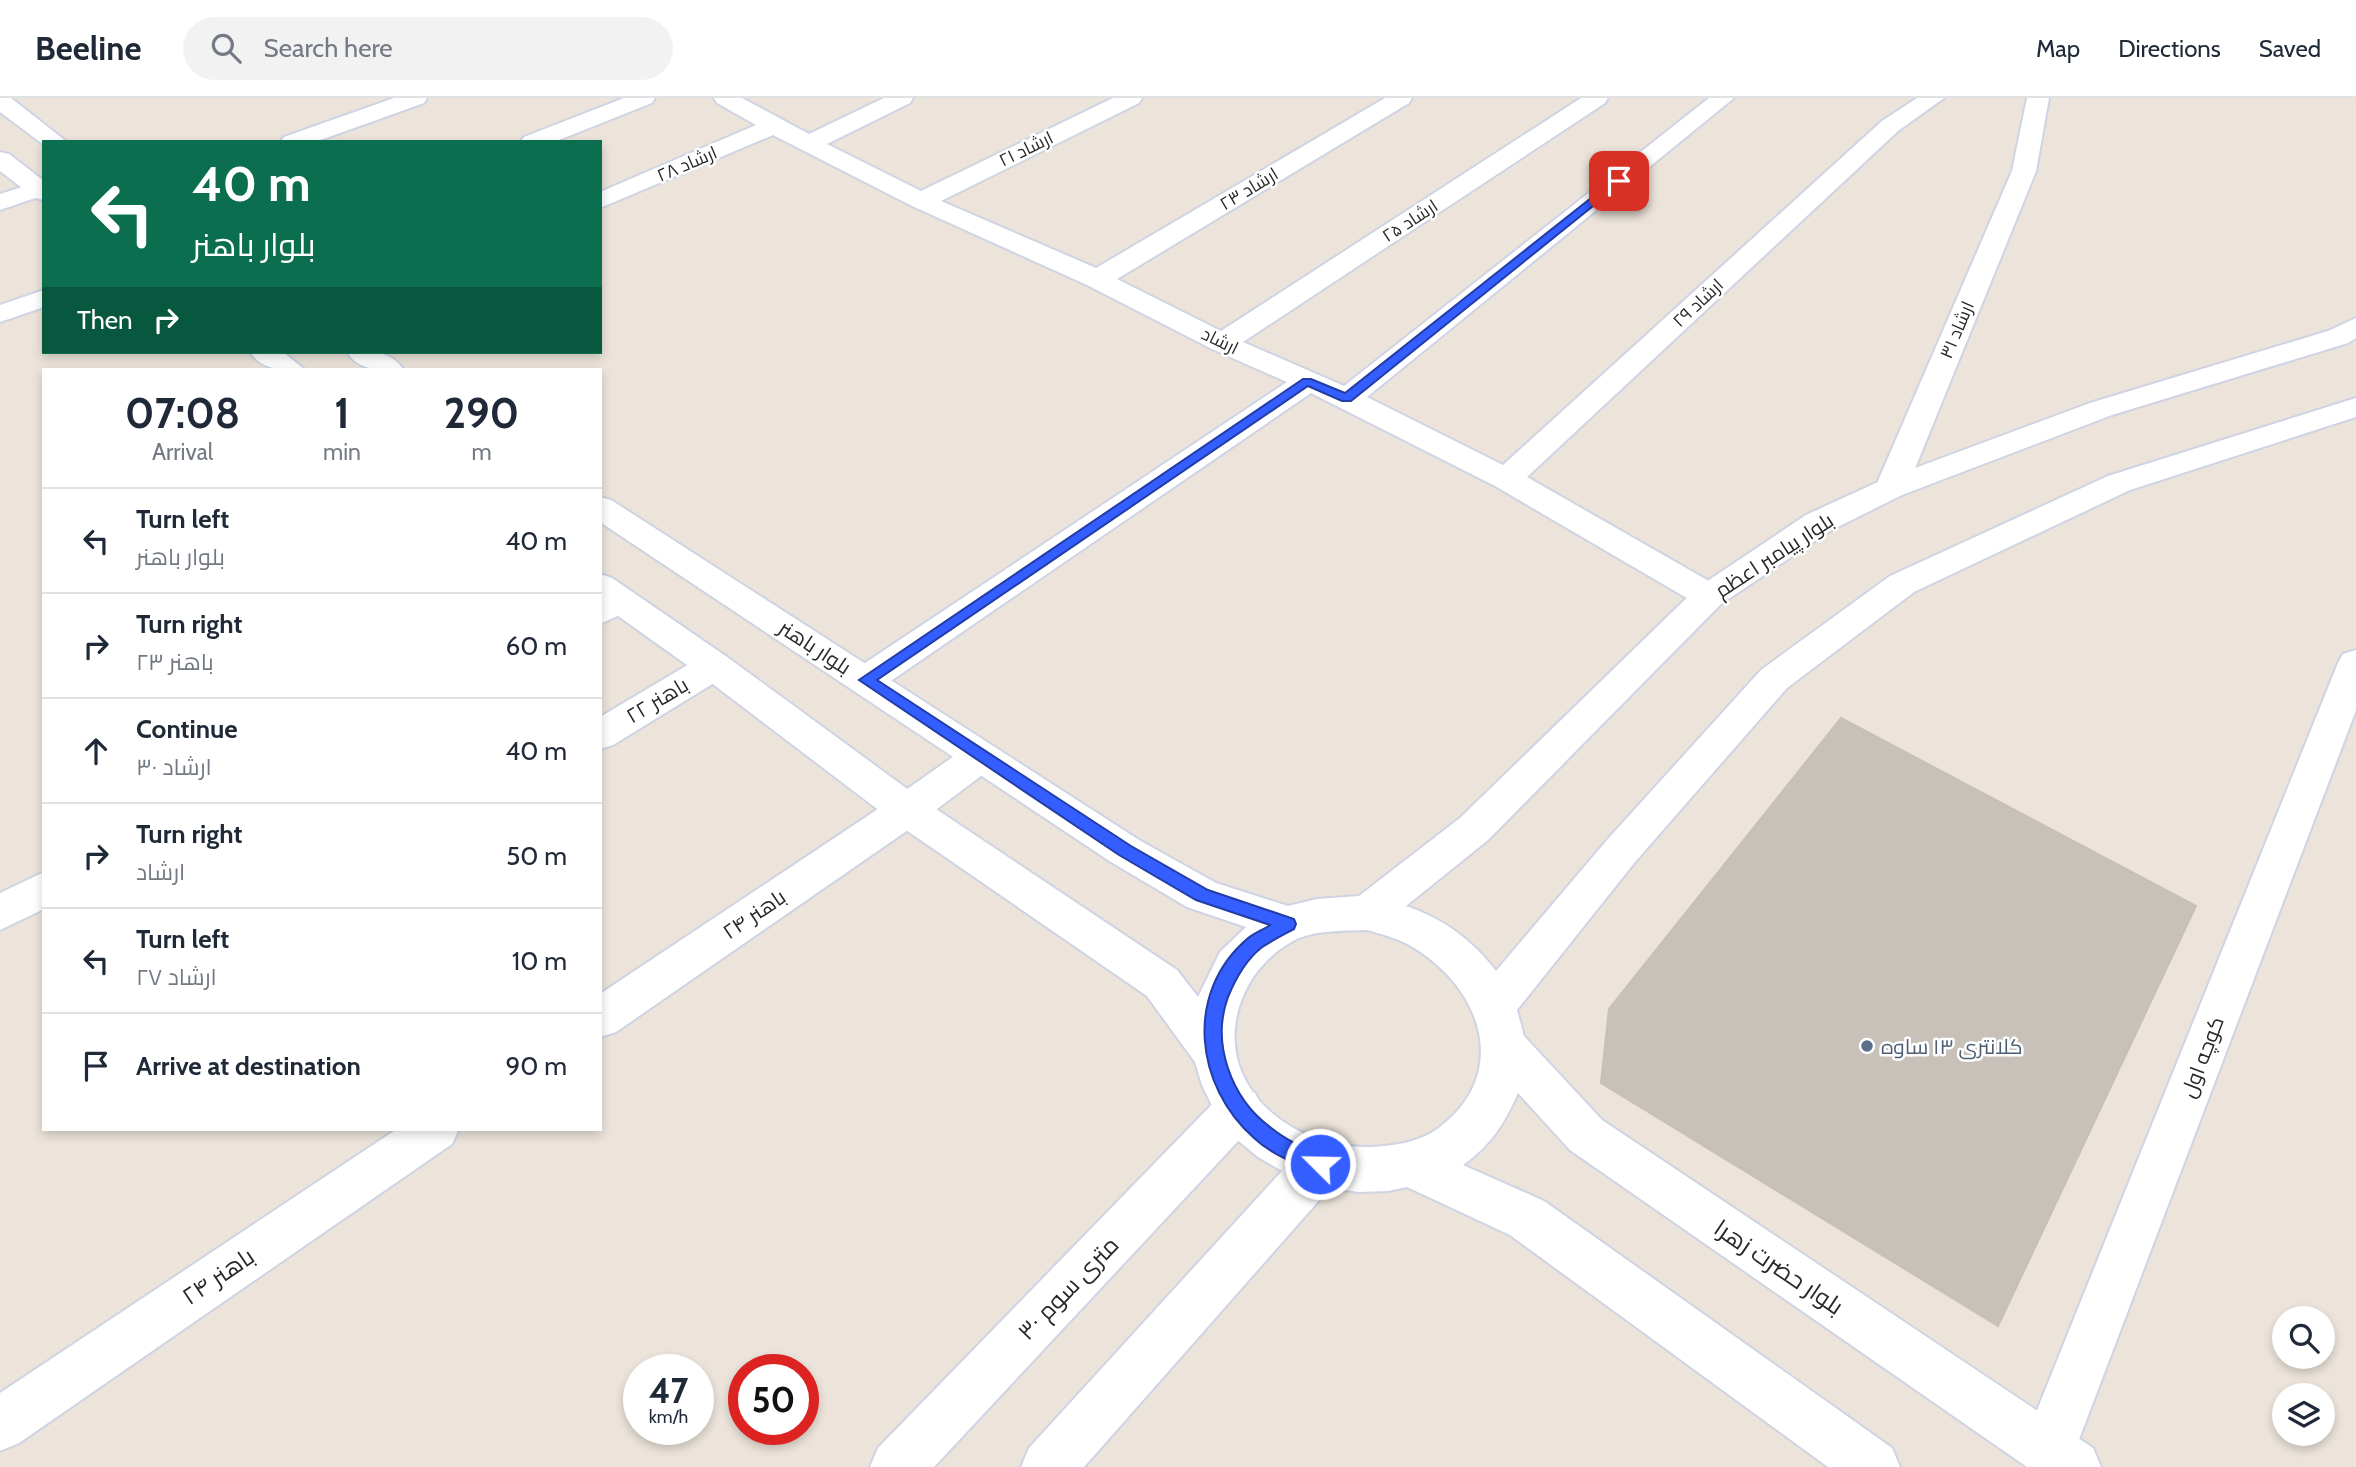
<!DOCTYPE html>
<html lang="en">
<head>
<meta charset="utf-8">
<style>
  :root { --surface:#fff; --page:#f2f2f3; --text:#1f2937; --muted:#747a83; --line:#e0e1e3 }
  body { margin:0; font-family:Cabin,Cairo,sans-serif; background:var(--page); color:var(--text); height:100vh; display:flex; flex-direction:column; font-size:26px; white-space:nowrap }
  * { box-sizing:border-box; margin:0 }
  p { font-size:23px; color:var(--muted) }
  .icon { flex:none; width:38px; height:38px; fill:none; stroke:currentColor; stroke-width:2; stroke-linecap:round; stroke-linejoin:round }
  .map { position:relative; flex:1; overflow:hidden }
  .side { position:absolute; left:42px; top:270px; width:560px; height:763px; display:flex; flex-direction:column; background:var(--surface); border-radius:0px; box-shadow:0 4px 10px #0003 }
  .side>* { flex:none }
  .hud { position:absolute; left:42px; top:42px; width:560px; height:214px; border-radius:0px; box-shadow:0 4px 10px #0003; background:#0b6e4f; color:#fff; overflow:hidden }
  .buttons { position:absolute; left:2272px; top:1208px; display:grid; gap:14px }
  .buttons a { display:grid; place-items:center; width:63px; height:63px; border-radius:50%; background:var(--surface); box-shadow:0 4px 10px #0003; font-size:35px }
  .speed { position:absolute; left:623px; top:1256px; display:flex; gap:14px; font-size:35px; font-weight:700; text-align:center }
  .speed>* { display:grid; place-content:center; width:91px; height:91px; border-radius:50%; background:var(--surface); box-shadow:0 4px 10px #0003; line-height:1 }
  .speed small { font-size:18px; font-weight:400 }
  .speed .limit { border:10px solid #d22; background:#fff; color:#111 }
  .pin { position:absolute; display:grid; place-items:center; width:60px; height:60px; color:#fff; margin:-30px; border-radius:14px; box-shadow:0 4px 10px #0006 }
  .me { position:absolute; width:77px; margin:-38px; rotate:293deg; stroke-linejoin:round; filter:drop-shadow(0 0 5px #0008) }
  .turn { display:flex; align-items:center; gap:24px; height:147px; padding:0 35px; font-size:32px }
  .turn .icon { width:91px; height:91px; stroke-width:2.5 }
  .turn b { display:block; font-size:49px; line-height:60px }
  .then { display:flex; align-items:center; height:66px; padding:0 35px; background:#0003; gap:14px; font-size:26px }
  .eta { display:flex; justify-content:space-evenly; align-items:center; height:119px; text-align:center }
  .eta b { font-size:42px; font-weight:700; line-height:49px }
  ul { padding:0; list-style:none }
  li { display:flex; align-items:center; gap:21px; height:105px; padding:0 35px; border-top:2px solid var(--line) }
  li div { flex:1 }
  li b { display:block; font-size:26px }
  li em { font-style:normal }
  header { display:flex; align-items:center; gap:42px; box-sizing:border-box; height:98px; padding:0 35px; background:var(--surface); border-bottom:2px solid var(--line) }
  header strong { font-size:33px }
  nav { display:flex; gap:38px; margin-inline-start:auto; font-size:24px }
  .search { width:490px; height:63px; background:var(--page); display:flex; align-items:center; gap:18px; box-sizing:border-box; padding:0 24px; border-radius:38px; color:var(--muted); font-size:26px }
  .map>svg:first-child { display:block }
</style>
</head>
<body>
<header>
<strong>Beeline</strong>
<div class="search"><svg class="icon" aria-label="search" viewBox="0 0 24 24"><circle cx="10" cy="10" r="6"/><path d="M15 15l6 6"/></svg>Search here</div>
<nav><a>Map</a><a>Directions</a><a>Saved</a></nav>
</header>
<div class="map">
<svg width="2356" height="1369" viewBox="0 0 2356 1369">
  <rect width="100%" height="100%" fill="#ece4da"/>
  <!-- building -->
  <path fill="#c7c1b9" stroke="#c7c0b3" stroke-width="2" d="M1841 620 2196 808 1998 1228 1601 985 1609 911Z"/>
  <g fill="none" stroke-linecap="round" stroke-linejoin="round">
    <!-- minor casing -->
    <g stroke="#cfd3e3" stroke-width="4">
      <path id="minor" d="M394 0H427L424 5 315 44H280L284 39Z
        M624 0H655L652 5 554 44H520L524 39Z
        M714 0H742L809 36 884 0H913L910 5 827 46 921 93 1113 0H1142L1139 5 941 103 1096 170 1385 0H1412L1409 5 1117 181 1221 233 1581 0H1608L1605 5 1243 244 1344 288 1709 0H1734L1367 299 1503 367 1882 23 1917 0H1944L1898 33 1527 379 1721 490 1726 498 1721 506 1709 510 1697 506 1495 388 1311 295 879 591 866 595 853 591 848 582 853 573 1287 284 1212 251 1087 187 912 108 773 37 600 110V94L756 27 717 5Z
        M2027 0H2049L2036 73 1907 390 1902 397 1891 400 1880 397 1875 390 2012 73Z
        M38 84 44 85V97L0 112V96Z
        M44 192V209L0 224V207Z
        M621 491 633 495 638 503 633 511 600 526V499Z
        M2356 552V612L2075 1352 2068 1369H2028L2021 1352 2338 565 2343 556Z
        M714 555 727 559 732 568 727 577 613 647 600 651V619L701 559Z
        M980 644 993 649 999 659 993 669 921 723 616 934 600 939V896L893 701 967 649Z
        M44 774V811L0 832V795Z
        M397 1031H459L452 1046 19 1345 0 1353V1295Z"/>
    </g>
    <!-- tertiary casing -->
    <g stroke="#cfd3e3" stroke-width="4">
      <path id="tertiary" d="M1239 989 1255 995 1262 1010 1255 1025 934 1369H870L878 1350 1223 995Z
        M1320 1043 1337 1050 1344 1066 1337 1082 1084 1369H1021L1029 1350 1303 1050Z"/>
    </g>
    <!-- secondary casing -->
    <g stroke="#cfd3e3" stroke-width="4">
      <path id="secondary" d="M0 0H11L67 44H44V47L0 14Z
        M0 54 9 56 44 83V102L35 100 0 73Z
        M2356 220V240L2348 245 2112 317 1902 397 1830 433 1721 506 1488 742 1406 808C1444 821 1472 842 1496 873L1607 742 1761 572 1890 478 2108 378 2356 300V319L2130 392 1914 494 1787 590 1635 764 1517 912 1524 938 1602 1022 2093 1350 2101 1369H2027L1570 1052 1518 995C1504 1026 1491 1047 1463 1067L1544 1103 1892 1350 1900 1369H1828L1510 1137 1407 1089 1388 1093 1359 1094 1329 1090 1284 1074 1258 1059 1235 1040 1216 1016 1202 987 1195 964 1147 898 893 723 701 577 600 505V476L612 480 727 559 921 701 1177 872 1198 899 1220 854 1246 829 1187 809 1111 764 600 424V399L611 402 1139 742 1216 785 1288 808 1317 801 1359 798 1460 720 1697 490 1806 417 1880 383 2090 305 2328 233ZM1367 832C1384 837 1401 841 1416 851 1485 895 1510 979 1436 1032 1416 1045 1393 1048 1370 1049 1320 1050 1265 1025 1243 977 1219 925 1249 863 1299 840 1319 832 1345 833 1367 832Z
        M250 254H283L304 271C283 272 262 273 250 254Z
        M347 254C368 254 389 251 403 271 382 272 359 274 347 254Z"/>
    </g>
    <!-- minor -->
    <use href="#minor" fill="#fff" fill-rule="evenodd"/>
    <!-- tertiary -->
    <use href="#tertiary" fill="#fff" fill-rule="evenodd"/>
    <!-- secondary -->
    <use href="#secondary" fill="#fff" fill-rule="evenodd"/>
  </g>
  <!-- route -->
  <path fill="#345eff" stroke="#223da6" stroke-width="2" d="M1615 81 1624 83 1351 303H1342L1308 288 877 582 1131 748 1208 792 1294 821 1296 826 1294 831C1283 837 1271 843 1261 850 1246 862 1235 882 1228 899 1211 945 1231 1000 1270 1029 1287 1043 1306 1051 1327 1060L1329 1066 1327 1073 1320 1076C1297 1066 1272 1057 1254 1040 1195 988 1184 895 1247 841 1254 835 1263 832 1270 827L1196 802 1119 757 859 582 1303 281H1311L1345 295Z"/>
  <!-- markers -->
  <circle fill="#5c6f8a" stroke="#fff" stroke-width="2.5" cx="1867" cy="948" r="7"/>
  <g text-anchor="middle" dominant-baseline="central" stroke-width="5" stroke-linejoin="round" paint-order="stroke">
    <!-- far-street labels -->
    <g font-size="18" fill="#292929" stroke="#fff">
      <text transform="translate(1026 51) rotate(-26)">ارشاد ۲۱</text>
      <text transform="translate(687 66) rotate(-23)">ارشاد ۲۸</text>
      <text transform="translate(1249 91) rotate(-31)">ارشاد ۲۳</text>
      <text transform="translate(1410 123) rotate(-33)">ارشاد ۲۵</text>
      <text transform="translate(1698 205) rotate(-43)">ارشاد ۲۹</text>
      <text transform="translate(1957 232) rotate(-67)">ارشاد ۳۱</text>
      <text transform="translate(1220 243) rotate(26)">ارشاد</text>
    </g>
    <!-- street labels -->
    <g font-size="21" fill="#292929" stroke="#fff">
      <text transform="translate(1774 457) rotate(-33)">بلوار پیامبر اعظم</text>
      <text transform="translate(815 549) rotate(33)">بلوار باهنر</text>
      <text transform="translate(657 602) rotate(-31)">باهنر ۲۲</text>
      <text transform="translate(754 816) rotate(-34)">باهنر ۲۴</text>
      <text transform="translate(2202 959) rotate(-69)">کوچه اول</text>
    </g>
    <!-- service labels -->
    <g font-size="21" fill="#4e5e75" stroke="#fff" text-anchor="start">
      <text x="1881" y="948">کلانتری ۱۳ ساوه</text>
    </g>
    <!-- near-street labels -->
    <g font-size="24" fill="#292929" stroke="#fff">
      <text transform="translate(1779 1169) rotate(34)">بلوار حضرت زهرا</text>
      <text transform="translate(218 1178) rotate(-34)">باهنر ۲۴</text>
      <text transform="translate(1068 1190) rotate(-46)">۳۰ متری سوم</text>
    </g>
  </g>
</svg>
<div class="buttons">
<a><svg class="icon" aria-label="search" viewBox="0 0 24 24"><circle cx="10" cy="10" r="6"/><path d="M15 15l6 6"/></svg></a>
<a><svg class="icon" aria-label="layers" viewBox="0 0 24 24"><path d="M12 4l9 5-9 5-9-5zM3 14l9 5 9-5"/></svg></a>
</div>
<div class="speed"><div>47<small>km/h</small></div><div class="limit">50</div></div>
<div class="pin" style="left:1619px;top:83px;background:#d93025"><svg class="icon" aria-label="arrive" viewBox="0 0 24 24"><path d="M6 21V4h12l-3 4 3 4H6"/></svg></div>
<svg class="me" style="left:1320px;top:1066px" viewBox="-20 -20 40 40"><circle r="17" fill="#345eff" stroke="#fff" stroke-width="3"/><path d="M0-11L8 9 0 5-8 9z" fill="#fff"/></svg>
<div class="hud">
<div class="turn"><svg class="icon" aria-label="left" viewBox="0 0 24 24"><path d="M17 20v-9H6M10 6l-5 5 5 5"/></svg><div><b>40 m</b>بلوار باهنر</div></div>
<div class="then">Then<svg class="icon" aria-label="right" viewBox="0 0 24 24"><path d="M7 20v-9h11M14 6l5 5-5 5"/></svg></div>
</div>
<section class="side">
<div class="eta">
<div><b>07:08</b><p>Arrival</p></div>
<div><b>1</b><p>min</p></div>
<div><b>290</b><p>m</p></div>
</div>
<ul>
<li><svg class="icon" aria-label="left" viewBox="0 0 24 24"><path d="M17 20v-9H6M10 6l-5 5 5 5"/></svg><div><b>Turn left</b><p>بلوار باهنر</p></div><em>40 m</em></li>
<li><svg class="icon" aria-label="right" viewBox="0 0 24 24"><path d="M7 20v-9h11M14 6l5 5-5 5"/></svg><div><b>Turn right</b><p>باهنر ۲۳</p></div><em>60 m</em></li>
<li><svg class="icon" aria-label="ahead" viewBox="0 0 24 24"><path d="M12 20V5M6 11l6-6 6 6"/></svg><div><b>Continue</b><p>ارشاد ۳۰</p></div><em>40 m</em></li>
<li><svg class="icon" aria-label="right" viewBox="0 0 24 24"><path d="M7 20v-9h11M14 6l5 5-5 5"/></svg><div><b>Turn right</b><p>ارشاد</p></div><em>50 m</em></li>
<li><svg class="icon" aria-label="left" viewBox="0 0 24 24"><path d="M17 20v-9H6M10 6l-5 5 5 5"/></svg><div><b>Turn left</b><p>ارشاد ۲۷</p></div><em>10 m</em></li>
<li><svg class="icon" aria-label="arrive" viewBox="0 0 24 24"><path d="M6 21V4h12l-3 4 3 4H6"/></svg><div><b>Arrive at destination</b></div><em>90 m</em></li>
</ul>
</section>
</div>
</body>
</html>
